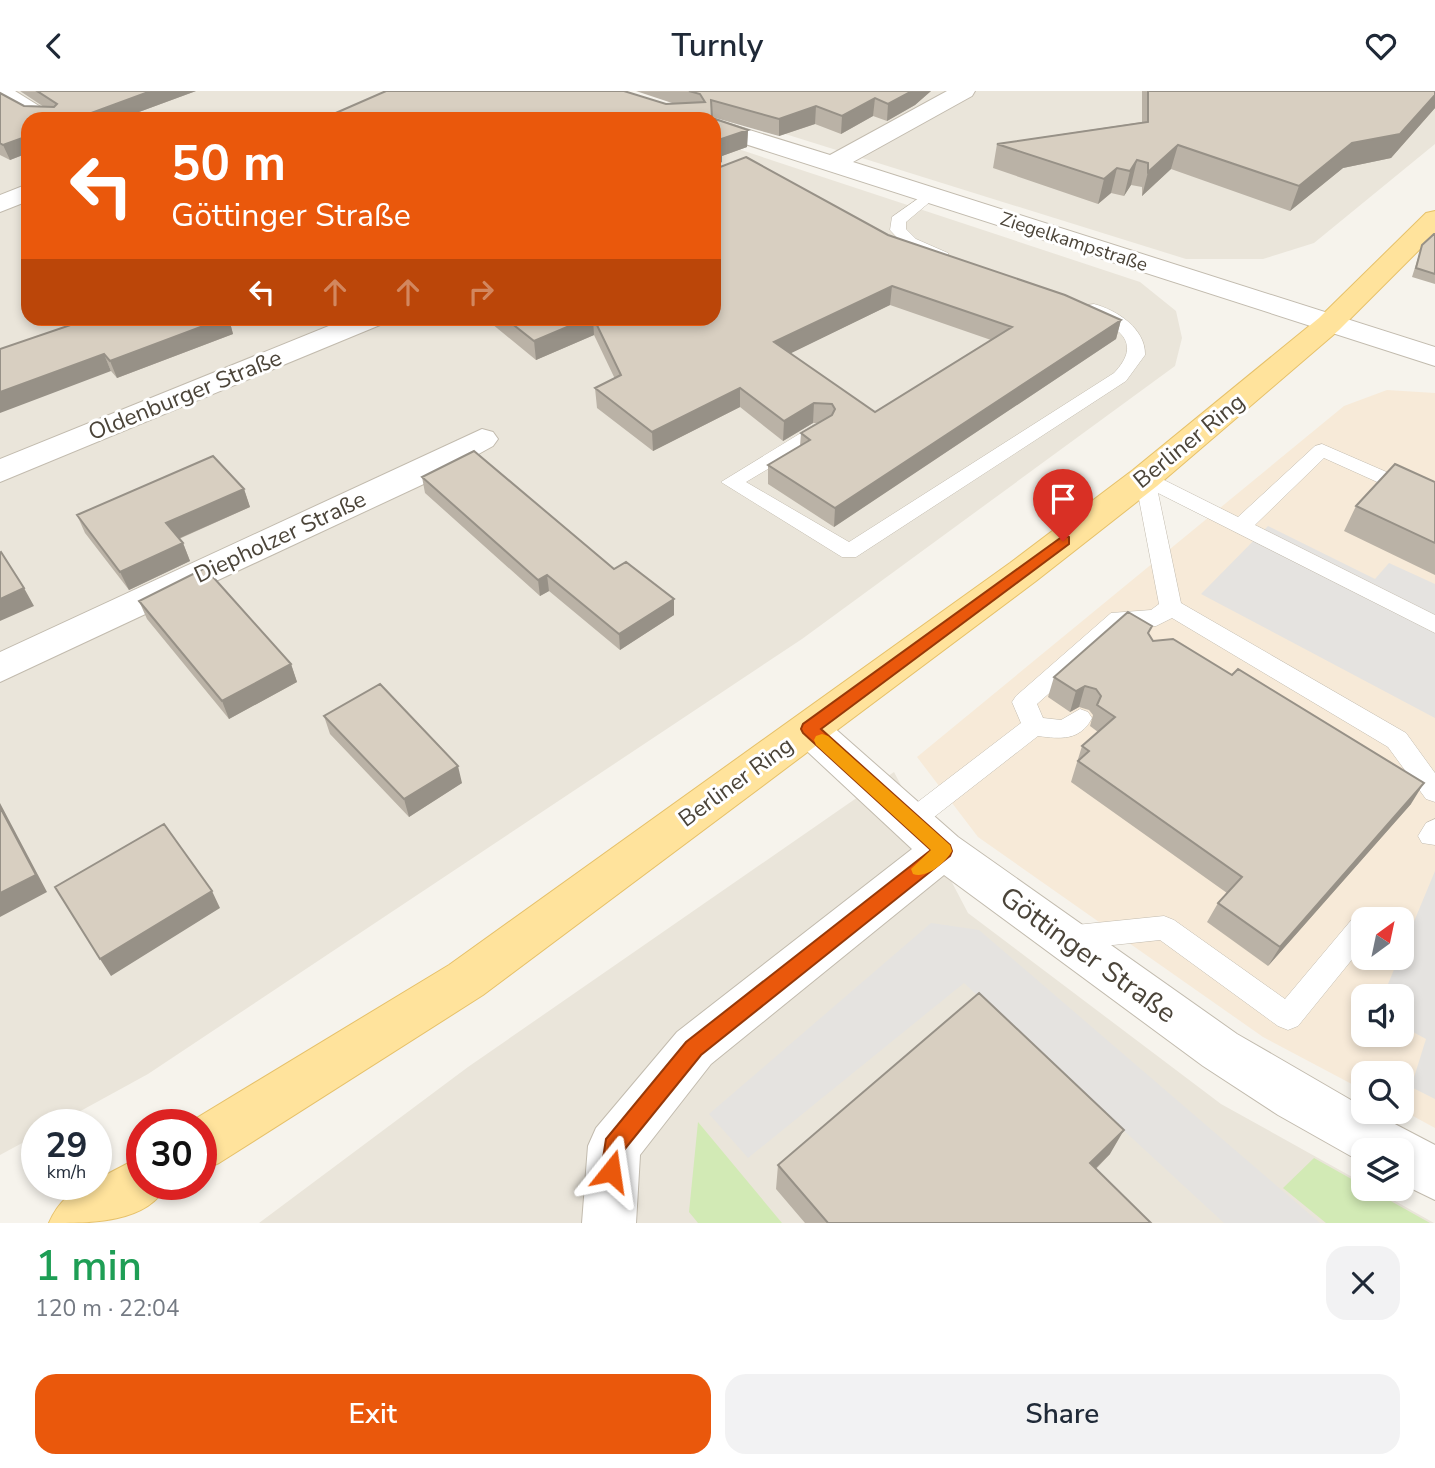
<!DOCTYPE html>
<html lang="en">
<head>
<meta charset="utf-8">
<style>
  :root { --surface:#fff; --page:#f2f2f3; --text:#1f2937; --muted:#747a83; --accent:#ea580c }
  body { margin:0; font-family:"Nunito Sans",sans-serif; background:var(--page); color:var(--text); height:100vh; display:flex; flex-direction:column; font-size:26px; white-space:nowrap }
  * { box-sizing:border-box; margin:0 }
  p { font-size:23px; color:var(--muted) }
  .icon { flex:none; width:38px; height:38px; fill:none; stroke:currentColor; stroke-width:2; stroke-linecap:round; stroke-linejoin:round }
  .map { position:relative; height:1132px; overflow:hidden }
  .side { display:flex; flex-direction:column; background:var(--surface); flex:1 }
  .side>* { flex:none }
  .guide { position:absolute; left:21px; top:21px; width:700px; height:214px; border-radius:21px; box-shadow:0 4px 10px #0003; background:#ea580c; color:#fff; overflow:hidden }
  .needle { width:46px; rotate:33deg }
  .tools { position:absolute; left:1351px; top:816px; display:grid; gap:14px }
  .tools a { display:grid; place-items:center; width:63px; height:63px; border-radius:14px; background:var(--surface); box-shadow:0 4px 10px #0003; font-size:35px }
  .speed { position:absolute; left:21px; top:1018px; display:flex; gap:14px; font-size:35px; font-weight:700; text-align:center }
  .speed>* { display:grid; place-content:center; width:91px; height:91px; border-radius:50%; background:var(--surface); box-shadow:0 4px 10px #0003; line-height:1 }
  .speed small { font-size:18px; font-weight:400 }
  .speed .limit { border:10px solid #d22; background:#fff; color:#111 }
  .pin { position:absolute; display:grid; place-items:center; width:60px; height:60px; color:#fff; margin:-72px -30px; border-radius:50% 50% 50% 0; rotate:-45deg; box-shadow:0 0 7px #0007 }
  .pin .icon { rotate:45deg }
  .me { position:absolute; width:77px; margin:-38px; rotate:15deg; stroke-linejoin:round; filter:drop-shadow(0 0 5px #0008) }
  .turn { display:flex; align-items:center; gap:24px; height:147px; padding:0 35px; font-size:32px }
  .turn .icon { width:91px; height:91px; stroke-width:2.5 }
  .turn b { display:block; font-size:49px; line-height:60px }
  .lanes { display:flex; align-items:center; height:66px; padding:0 35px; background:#0003; justify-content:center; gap:35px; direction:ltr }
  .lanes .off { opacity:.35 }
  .round { display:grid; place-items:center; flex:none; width:74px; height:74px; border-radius:21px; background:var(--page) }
  .headline { display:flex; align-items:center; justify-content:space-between; height:119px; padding:0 35px }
  h1 { font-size:42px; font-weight:600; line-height:52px; color:#1e9e55 }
  .action { display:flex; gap:14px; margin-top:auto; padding:14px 35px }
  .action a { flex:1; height:80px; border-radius:21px; background:var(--accent); color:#fff; font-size:28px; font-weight:600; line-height:80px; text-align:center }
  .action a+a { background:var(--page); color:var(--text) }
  header { display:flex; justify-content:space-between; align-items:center; height:91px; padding:0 35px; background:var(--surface); font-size:32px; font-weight:600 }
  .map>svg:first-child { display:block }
</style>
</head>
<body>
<header><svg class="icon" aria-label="back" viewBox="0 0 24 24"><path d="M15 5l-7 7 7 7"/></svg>Turnly<svg class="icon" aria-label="heart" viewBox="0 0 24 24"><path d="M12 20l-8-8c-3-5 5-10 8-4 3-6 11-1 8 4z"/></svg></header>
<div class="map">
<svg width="1435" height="1132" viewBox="0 0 1435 1132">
  <rect width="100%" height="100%" fill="#f6f3ec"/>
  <!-- residential -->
  <path fill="#eae5da" d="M0 0H553L643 28H28V228H714V50L1140 191 1176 220 1182 247 1175 275 802 548 148 983 55 1034H37V1044L0 1064Z
    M647 0H1435V53L1314 152 1263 168H1186Z
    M894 681 968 822 1221 1013 1363 1092V1097H1372L1434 1132H259L468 976Z"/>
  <!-- commercial -->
  <path fill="#f7ead8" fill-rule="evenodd" d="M1387 299 1435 302V1037L1402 1019V982H1363V999L1263 946 978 746 917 666 1344 315ZM1363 828H1402V866H1363ZM1363 905H1402V943H1363Z"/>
  <!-- green -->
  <path fill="#d2eab5" d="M698 1031 782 1132H698L689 1121Z
    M1314 1067 1430 1132H1326L1283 1097Z"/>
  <!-- parking -->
  <path fill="#e5e3e0" d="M1268 435 1375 488 1389 472 1435 493V627L1201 503Z
    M1435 780V1008L1411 996 1426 948 1402 935V905H1383Z
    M931 832 979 839 1320 1132H1224L964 892 748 1067 709 1023Z"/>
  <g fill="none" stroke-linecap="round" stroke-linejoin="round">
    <!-- lane casing -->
    <g stroke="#c2bbae" stroke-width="1">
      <path id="lane" d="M929 100 937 105 906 131V138L916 148 948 162V168L942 170 904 154 890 139 892 126Z
        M1094 213C1117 219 1146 238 1145 264L1126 290 856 466H842L721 391 814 334H828L831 338 828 342 746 391 849 451 1114 282C1144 250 1117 237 1088 222L1085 218 1088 214Z
        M1322 353 1435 402V417L1324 367 1255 434 1435 524V542L1158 402 1181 512 1406 642 1435 682V711L1426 708 1388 656 1172 527 1156 535 1124 536 1037 613 1043 627 1061 629 1080 618 1088 621 1092 627C1080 650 1061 648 1038 645L920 737 911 740 902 737 898 730 902 723 1021 632 1012 611 1016 605 1111 522 1151 519 1159 513 1135 387 1138 383H1152L1238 426 1315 355Z
        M1435 728V754L1422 752 1418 745 1426 732Z
        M1363 823 1373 828H1363V855L1298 935 1288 939 1278 935 1160 849 1066 859 1056 855 1052 847 1056 839 1066 835 1164 825 1174 829 1285 908 1353 827Z"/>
    </g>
    <!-- street casing -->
    <g stroke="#c2bbae" stroke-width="2">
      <path id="street" d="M0 0H15L60 28H31L0 10Z
        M947 0H975L972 5 853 71 1435 256V275L714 43V28L830 64Z
        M28 93V110L0 121V104Z
        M346 228H385L380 234 0 391V368Z
        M482 338 493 341 498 348 493 355 428 391 0 591V561Z
        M809 622 823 627 958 746 1237 943 1363 1016V1020H1370L1435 1054V1109L1402 1093V1059H1363V1072L1278 1024 1203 975 944 784 711 973 640 1064 636 1132H582L588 1055 596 1037 677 941 912 758 795 649 789 638 795 627Z"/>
    </g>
    <!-- primary casing -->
    <g stroke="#e6c16a" stroke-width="2">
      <path id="primary" d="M1435 120V143L1339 239 1157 395 1036 490 483 904 219 1072 201 1080V1034H185L449 874 1010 472 1133 379 1319 227 1426 122Z
        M142 1065V1094H167C147 1132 92 1132 49 1132 57 1113 74 1094 96 1094V1089Z"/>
    </g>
    <!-- lane -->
    <use href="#lane" fill="#fff" fill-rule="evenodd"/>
    <!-- street -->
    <use href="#street" fill="#fff" fill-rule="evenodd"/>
    <!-- primary -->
    <use href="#primary" fill="#ffe39c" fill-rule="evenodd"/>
  </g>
  <!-- wall -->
  <path fill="#bab2a6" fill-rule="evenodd" d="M20 0H196L120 28H28V62L10 69 0 64V2L24 15 44 16Z
    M636 0H931L915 14 887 30 873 25 841 43 815 33 779 45 712 26V27L748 39 747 56 722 65V71L714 75V28L666 13H675Z
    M1142 0H1435V17L1391 67 1343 77 1290 120 1171 78 1142 105V96L1131 94 1124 105 1111 102 1098 113 993 77 997 53 1142 31Z
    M1435 143V193L1412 186 1422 154Z
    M888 144 1121 229 1116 248 834 436 768 393V374L800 355 801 342 818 332H813L783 350 740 316 653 360 597 317 595 297 615 288 594 244 536 269 486 228H714ZM890 214 991 249 875 321 790 262Z
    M88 228H229L233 243 117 287 111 280Z
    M422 386 614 478 674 524 620 559 549 500 540 505 425 402Z
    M1435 391V484L1344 440 1356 415Z
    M244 398 250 416 179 448 183 452 190 470 129 499 85 442 77 424Z
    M139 510 291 573 297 591 229 628 147 528Z
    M1149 544 1153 550 1411 713 1268 875 1207 831 1218 812 1227 802 1071 691 1082 655 1098 641 1090 635 1093 624 1089 619 1079 616 1070 621 1048 606 1054 586Z
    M324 625 462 692 409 726 330 643Z
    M1110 1063 1096 1078 1151 1132H805L776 1098 778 1074Z"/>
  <!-- shaded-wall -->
  <path fill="#979187" d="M151 0H196L120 28H75Z
    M912 0H931L915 14 887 30 888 13Z
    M1435 4V17L1391 67 1343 77 1290 120 1299 95 1352 52Z
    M875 7 873 25 841 43 842 25Z
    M816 15 815 33 779 45V28Z
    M748 39 747 56 722 65V71L714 75V57L715 50Z
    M28 45V62L10 69 3 54Z
    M1178 54 1171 78 1142 105 1148 81Z
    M1137 69 1131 94 1124 105 1130 80Z
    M1117 77 1111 102 1098 113 1104 88Z
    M892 195 890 214 773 271 774 251Z
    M222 228H229L233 243 117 287 110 270Z
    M586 228H593L594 244 536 269 534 250Z
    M1121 229 1116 248 834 436 835 417Z
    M104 263 111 280 0 322V301Z
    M740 297V316L653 360 652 341Z
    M814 312 813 332 783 350 784 330Z
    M244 398 250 416 173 450 166 432Z
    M183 452 190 470 129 499 120 481Z
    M547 484 549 500 540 505 538 489Z
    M24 497 34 515 0 530V508Z
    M674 508V524L620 559 619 543Z
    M291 573 297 591 229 628 222 610Z
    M1085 595 1079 616 1070 621 1076 600Z
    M458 675 462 692 409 726 404 708Z
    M1424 692 1411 713 1268 875 1280 856Z
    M0 712 47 801 0 826Z
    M212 800 220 817 111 885 100 868Z
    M1124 1039 1110 1063 1077 1096 1090 1072Z"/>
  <!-- building -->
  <path fill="#d8cfc1" stroke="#979187" stroke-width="2" fill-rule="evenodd" d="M37 0H151L75 28H28V45L3 54 0 52V2L24 15 54 16 57 13Z
    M386 0H624L666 13 705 11 700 3 689 0H912L888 13 875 7 842 25 816 15 779 28 711 9 712 27 748 39 715 50 722 53 714 57V28H322Z
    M1148 0H1435V4L1400 43 1352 52 1299 95 1178 54 1148 81V72L1137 69 1130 80 1117 77 1104 88 997 53 1148 31Z
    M746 66 888 144 1065 204 1121 229 835 417 768 374 810 349 801 342 832 324 835 318 832 313 814 312 784 330 740 297 652 341 595 297 621 284 594 228H714V78H715ZM892 195 1012 236 875 321 774 251Z
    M1434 143H1435V183L1416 177 1422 154Z
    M88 228H222L110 270 104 263 0 301V258Z
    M506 228H586L534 250Z
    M474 360 614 478 626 471 674 508 619 543 547 484 538 489 422 386Z
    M213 365 244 398 166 432 183 452 120 481 77 424Z
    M1395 373 1435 391V452L1356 415Z
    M1 461 24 497 0 508V462Z
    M205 477 291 573 222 610 139 510Z
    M1128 521 1152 535 1148 542 1153 550 1173 548 1232 584 1238 578 1424 692 1280 856 1218 812 1242 786 1078 670 1089 660 1082 655 1115 626 1097 614 1101 605 1096 598 1085 595 1076 600 1054 586Z
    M380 593 458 675 404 708 324 625Z
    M0 716 36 784 0 802Z
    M164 733 212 800 100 868 55 796Z
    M979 902 1124 1039 1090 1072 1151 1132H828L778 1074Z"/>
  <!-- route -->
  <path fill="#ea580c" stroke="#983908" stroke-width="2" d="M1063 445 1069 446V453L821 638 950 754 952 760 950 765 701 964 624 1059 619 1088 611 1091 604 1088 601 1080 606 1048 686 951 931 759 803 642 801 638 803 633Z"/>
  <!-- slow -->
  <path fill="#f59e0b" d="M822 643 828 645 950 754 952 760C946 771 927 788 913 783L911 778 931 759 816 654 814 649 816 645Z"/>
  <g text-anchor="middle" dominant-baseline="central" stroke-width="6" stroke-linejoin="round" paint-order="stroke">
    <!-- far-street labels -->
    <g font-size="19" fill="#4b4439" stroke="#fff">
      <text transform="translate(1074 151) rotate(18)">Ziegelkampstraße</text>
    </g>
    <!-- street labels -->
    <g font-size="23" fill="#4b4439" stroke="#fff">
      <text transform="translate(185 304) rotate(-22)">Oldenburger Straße</text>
      <text transform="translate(1189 350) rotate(-39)">Berliner Ring</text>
      <text transform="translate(280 446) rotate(-25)">Diepholzer Straße</text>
      <text transform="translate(736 691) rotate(-36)">Berliner Ring</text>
    </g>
    <!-- near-street labels -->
    <g font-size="28" fill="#4b4439" stroke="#fff">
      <text transform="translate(1088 864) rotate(36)">Göttinger Straße</text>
    </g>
  </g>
</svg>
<div class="tools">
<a><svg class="needle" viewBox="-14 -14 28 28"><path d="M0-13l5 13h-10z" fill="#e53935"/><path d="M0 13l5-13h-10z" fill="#747a83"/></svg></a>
<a><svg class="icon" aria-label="sound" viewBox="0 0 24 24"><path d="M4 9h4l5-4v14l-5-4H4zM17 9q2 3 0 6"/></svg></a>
<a><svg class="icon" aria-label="search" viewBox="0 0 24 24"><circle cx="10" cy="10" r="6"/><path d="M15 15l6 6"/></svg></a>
<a><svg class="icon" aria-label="layers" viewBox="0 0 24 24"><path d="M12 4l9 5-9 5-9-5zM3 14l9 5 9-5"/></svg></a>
</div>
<div class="speed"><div>29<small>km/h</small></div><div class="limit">30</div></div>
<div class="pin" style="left:1063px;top:450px;background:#d93025"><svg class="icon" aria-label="arrive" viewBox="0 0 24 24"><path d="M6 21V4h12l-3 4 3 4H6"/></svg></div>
<svg class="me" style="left:611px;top:1080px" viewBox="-20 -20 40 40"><path d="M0-17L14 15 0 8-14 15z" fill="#ea580c" stroke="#fff" stroke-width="4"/></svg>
<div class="guide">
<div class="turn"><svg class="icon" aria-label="left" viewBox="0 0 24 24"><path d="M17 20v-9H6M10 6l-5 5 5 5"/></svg><div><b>50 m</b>Göttinger Straße</div></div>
<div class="lanes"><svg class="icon" aria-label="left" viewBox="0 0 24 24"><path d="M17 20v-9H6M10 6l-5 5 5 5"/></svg><svg class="icon off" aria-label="ahead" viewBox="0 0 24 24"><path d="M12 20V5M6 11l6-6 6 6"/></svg><svg class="icon off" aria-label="ahead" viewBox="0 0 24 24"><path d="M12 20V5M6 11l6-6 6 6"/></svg><svg class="icon off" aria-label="right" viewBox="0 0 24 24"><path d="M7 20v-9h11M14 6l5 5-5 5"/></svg></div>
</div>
</div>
<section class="side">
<div class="headline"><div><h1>1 min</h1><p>120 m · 22:04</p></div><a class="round"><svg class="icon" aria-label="close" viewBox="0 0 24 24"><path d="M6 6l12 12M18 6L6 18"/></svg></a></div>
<div class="action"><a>Exit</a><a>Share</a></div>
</section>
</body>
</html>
